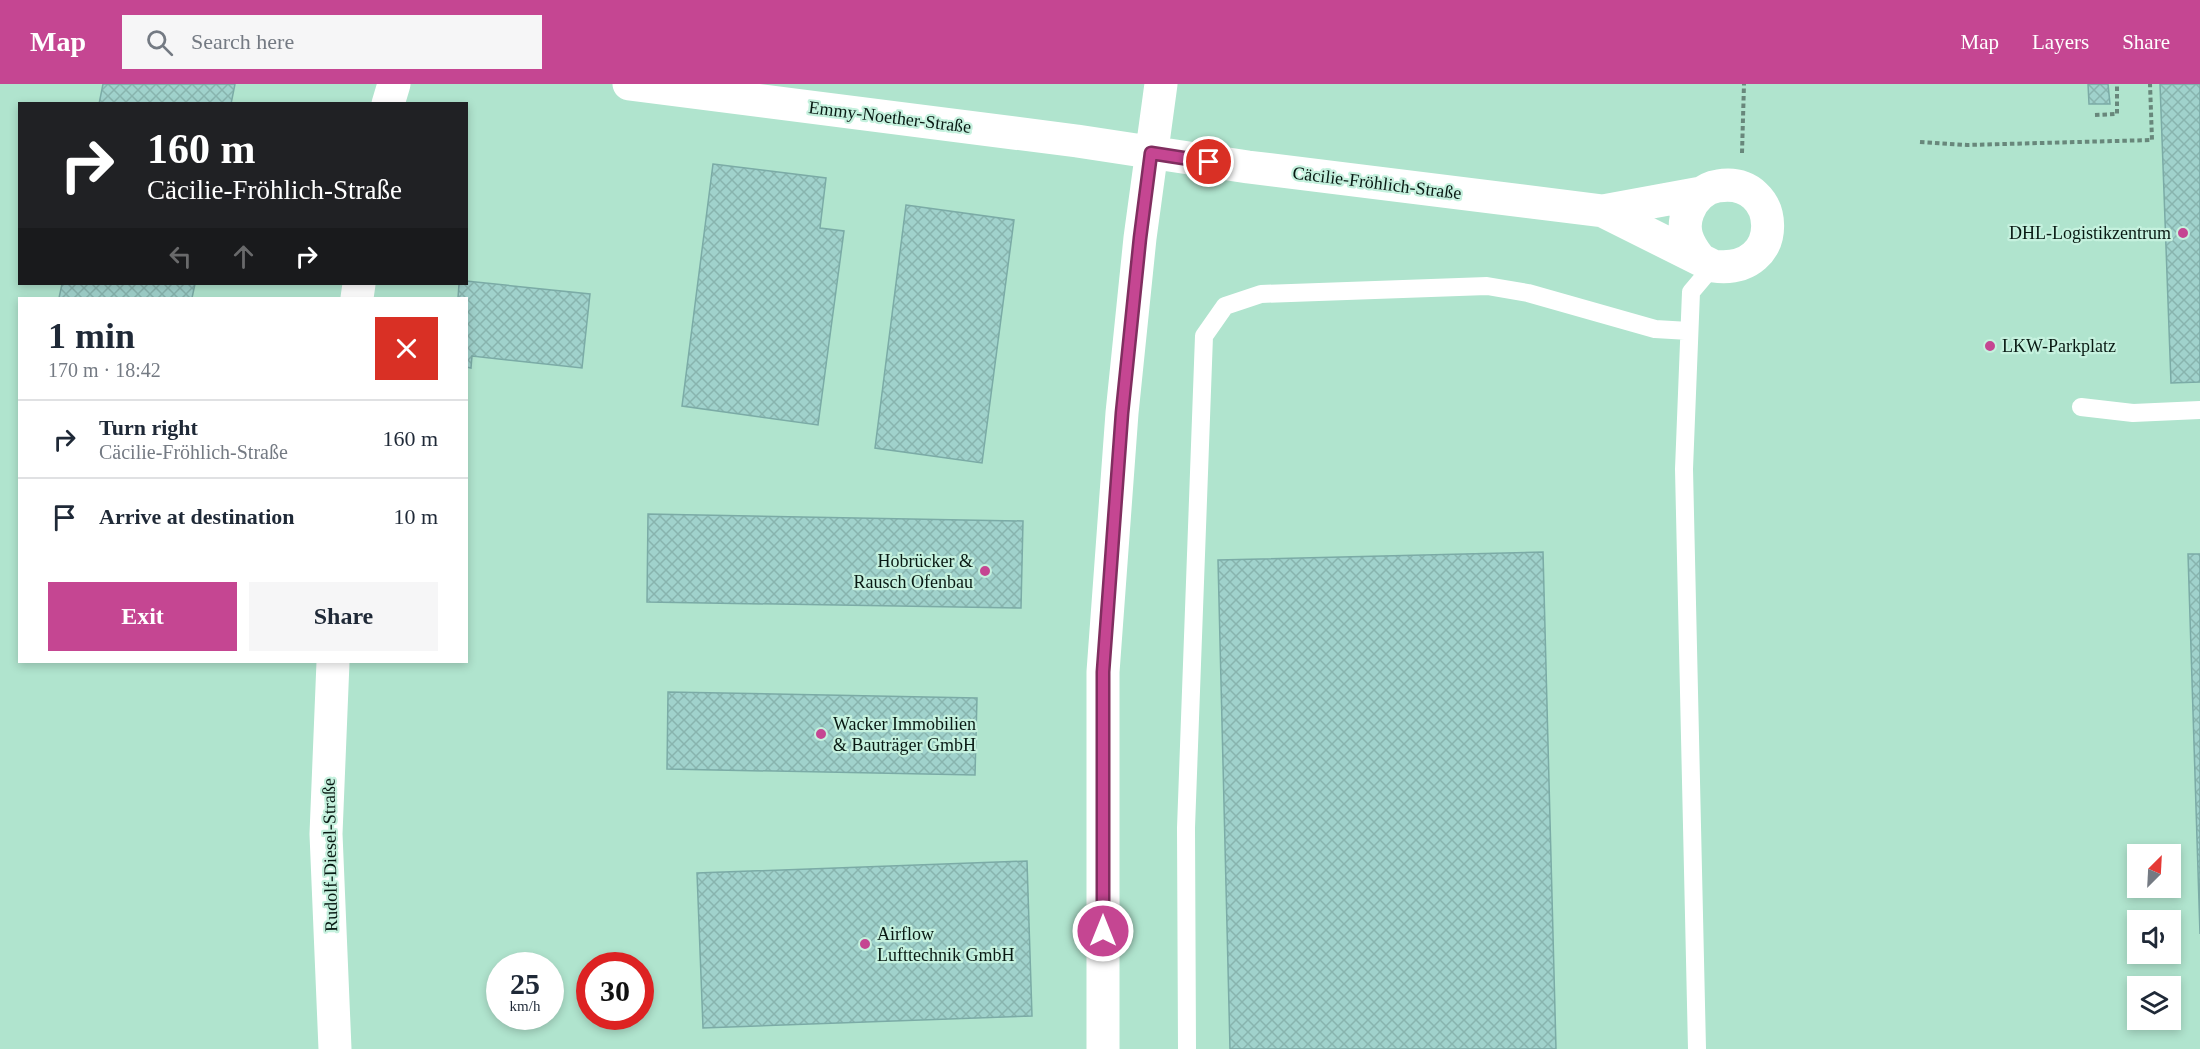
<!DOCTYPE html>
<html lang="en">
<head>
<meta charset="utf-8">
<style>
  :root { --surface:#fff; --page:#f6f6f7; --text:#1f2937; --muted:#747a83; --line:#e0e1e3; --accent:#c54692 }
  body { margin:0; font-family:Georgia,serif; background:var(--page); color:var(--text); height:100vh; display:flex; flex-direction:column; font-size:22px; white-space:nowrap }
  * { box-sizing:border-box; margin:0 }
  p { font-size:20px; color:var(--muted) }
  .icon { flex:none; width:33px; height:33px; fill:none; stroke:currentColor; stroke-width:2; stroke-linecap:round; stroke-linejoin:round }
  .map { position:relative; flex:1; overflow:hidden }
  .drawer { position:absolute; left:18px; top:213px; width:450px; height:366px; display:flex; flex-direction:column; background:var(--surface); border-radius:0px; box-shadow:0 3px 9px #0003 }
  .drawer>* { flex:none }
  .top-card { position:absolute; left:18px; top:18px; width:450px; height:183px; border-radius:0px; box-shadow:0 3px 9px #0003; background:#202124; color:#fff; overflow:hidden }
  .needle { width:39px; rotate:24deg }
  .controls { position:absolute; left:2127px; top:760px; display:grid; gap:12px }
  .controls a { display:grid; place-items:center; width:54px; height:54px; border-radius:0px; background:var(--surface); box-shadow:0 3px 9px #0003; font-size:30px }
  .speed { position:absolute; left:486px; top:868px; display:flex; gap:12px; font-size:30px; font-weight:700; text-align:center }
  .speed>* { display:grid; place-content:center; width:78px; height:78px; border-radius:50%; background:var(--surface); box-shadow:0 3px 9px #0003; line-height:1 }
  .speed small { font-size:15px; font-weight:400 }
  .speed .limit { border:9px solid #d22; background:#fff; color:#111 }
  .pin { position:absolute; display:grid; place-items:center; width:51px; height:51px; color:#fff; margin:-26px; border:3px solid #fff; border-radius:50%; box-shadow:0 2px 6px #0007 }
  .me { position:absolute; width:66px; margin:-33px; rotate:0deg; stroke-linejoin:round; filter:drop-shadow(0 0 4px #0008) }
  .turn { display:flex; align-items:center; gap:21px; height:126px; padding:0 30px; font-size:27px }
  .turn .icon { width:78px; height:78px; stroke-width:2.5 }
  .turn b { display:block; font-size:42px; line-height:51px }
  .lanes { display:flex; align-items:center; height:57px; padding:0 30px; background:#0003; justify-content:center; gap:30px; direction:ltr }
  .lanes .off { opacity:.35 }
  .round { display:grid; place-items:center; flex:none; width:63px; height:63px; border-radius:0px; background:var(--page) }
  .summary { display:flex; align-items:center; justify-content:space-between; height:102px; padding:0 30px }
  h1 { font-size:36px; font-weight:700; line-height:45px }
  .button { display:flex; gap:12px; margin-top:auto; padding:12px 30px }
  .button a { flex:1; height:69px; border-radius:0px; background:var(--accent); color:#fff; font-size:24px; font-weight:700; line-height:69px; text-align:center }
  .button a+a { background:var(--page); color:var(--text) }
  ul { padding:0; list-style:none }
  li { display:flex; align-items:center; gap:18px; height:78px; padding:0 30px; border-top:2px solid var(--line) }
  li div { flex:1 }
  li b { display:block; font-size:22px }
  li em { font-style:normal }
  header { display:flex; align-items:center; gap:36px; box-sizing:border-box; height:84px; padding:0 30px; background:var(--accent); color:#fff }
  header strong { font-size:28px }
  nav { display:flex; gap:33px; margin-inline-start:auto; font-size:21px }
  .search { width:420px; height:54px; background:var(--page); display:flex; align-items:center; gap:15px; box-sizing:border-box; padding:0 21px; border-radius:0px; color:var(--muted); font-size:22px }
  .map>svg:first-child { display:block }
</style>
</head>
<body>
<header>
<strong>Map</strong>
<div class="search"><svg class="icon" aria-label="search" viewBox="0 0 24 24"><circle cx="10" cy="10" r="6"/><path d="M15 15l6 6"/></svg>Search here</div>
<nav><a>Map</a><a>Layers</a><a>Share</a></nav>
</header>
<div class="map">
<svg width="2200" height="965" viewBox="0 0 2200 965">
  <defs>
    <pattern id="building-cross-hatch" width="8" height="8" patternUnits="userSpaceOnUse" patternTransform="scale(1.5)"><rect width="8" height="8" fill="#a0d2cc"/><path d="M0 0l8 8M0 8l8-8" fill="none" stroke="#88b4ae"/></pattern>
  </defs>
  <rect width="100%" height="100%" fill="#c5f1de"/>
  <!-- built -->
  <path fill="#b0e4ce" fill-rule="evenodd" d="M0 0H2200V965H0ZM20 20H466V200H20ZM20 214H466V578H20ZM2138 771H2170V804H2138ZM2138 837H2170V870H2138ZM500 882H550V933H500ZM590 882H640V933H590ZM2138 903H2170V936H2138Z"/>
  <!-- building -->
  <path fill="url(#building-cross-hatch)" stroke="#7baba6" stroke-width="1.5" d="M103 0H235L231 20H99Z
    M2088 0H2108L2110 20H2089Z
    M2160 0H2200V298L2171 299Z
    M713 80 826 94 820 144 844 147 818 341 682 322Z
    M906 121 1014 136 982 379 875 364Z
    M466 197 590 210 582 284 472 272 471 284 466 283V214H458L459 200H466Z
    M62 200H195L192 214H59Z
    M648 430 1023 437 1021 524 647 518Z
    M1543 468 1556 965H1230L1218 476Z
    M2188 470H2200V850Z
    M668 608 977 614 975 691 667 685Z
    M1027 777 1032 932 703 944 697 789Z"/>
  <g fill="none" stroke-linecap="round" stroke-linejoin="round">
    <!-- path -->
    <path stroke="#68877b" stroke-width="4" stroke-dasharray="4.5 3" stroke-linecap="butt" d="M2095 31 2117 30V0
      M1920 58 1967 61 2152 56 2150 0
      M1742 69 1744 0"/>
    <!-- service -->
    <path stroke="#fff" stroke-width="18" d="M2081 323 2133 329 2200 326
      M1187 965 1186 744 1204 252 1225 222 1261 210 1487 202 1528 209 1655 245 1689 247
      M1697 965 1684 385 1691 208 1713 182"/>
    <!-- minor -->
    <path stroke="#fff" stroke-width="33" d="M629 0 1077 57 1248 83 1603 127 1701 109
      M388 20 394 0
      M1603 127 1713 182C1788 192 1782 91 1718 102 1704 104 1693 115 1688 128 1681 146 1688 160 1699 174
      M357 214 359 200
      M333 578 326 750 335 965
      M1103 965V588L1122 329 1140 154 1161 0"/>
  </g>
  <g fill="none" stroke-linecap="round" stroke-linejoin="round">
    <!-- route casing -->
    <g stroke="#802e5f" stroke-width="15">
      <path id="route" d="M1103 847V588L1122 329 1140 154 1151 69 1209 78"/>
    </g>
    <!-- route -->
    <use href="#route" stroke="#c54692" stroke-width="10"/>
  </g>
  <!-- markers -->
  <g fill="#c54692" stroke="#c5f1de" stroke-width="2">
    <circle cx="2183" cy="149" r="6"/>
    <circle cx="1990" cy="262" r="6"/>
    <circle cx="985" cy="487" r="6"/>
    <circle cx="821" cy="650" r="6"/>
    <circle cx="865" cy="860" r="6"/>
  </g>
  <g text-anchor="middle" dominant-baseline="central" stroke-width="4.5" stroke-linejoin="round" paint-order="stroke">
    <!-- street labels -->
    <g font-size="18" fill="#081913" stroke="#c5f1de">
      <text transform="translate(890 33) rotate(7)">Emmy-Noether-Straße</text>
      <text transform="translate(1377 99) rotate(7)">Cäcilie-Fröhlich-Straße</text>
      <text transform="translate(330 771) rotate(-91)">Rudolf-Diesel-Straße</text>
    </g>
    <!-- poi labels -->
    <g font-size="18" fill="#081913" stroke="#c5f1de" text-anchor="start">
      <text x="2171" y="149" text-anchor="end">DHL-Logistikzentrum</text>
      <text x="2002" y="262">LKW-Parkplatz</text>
      <text x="973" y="477" text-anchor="end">Hobrücker &amp;<tspan x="973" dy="21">Rausch Ofenbau</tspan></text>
      <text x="833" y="640">Wacker Immobilien<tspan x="833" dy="21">&amp; Bauträger GmbH</tspan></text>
      <text x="877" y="850">Airflow<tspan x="877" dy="21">Lufttechnik GmbH</tspan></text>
    </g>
  </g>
</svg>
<div class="controls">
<a><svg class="needle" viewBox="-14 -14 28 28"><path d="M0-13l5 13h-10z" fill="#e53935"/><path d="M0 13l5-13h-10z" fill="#747a83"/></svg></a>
<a><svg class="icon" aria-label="sound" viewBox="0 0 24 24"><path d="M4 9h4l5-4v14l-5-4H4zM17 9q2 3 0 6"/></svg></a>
<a><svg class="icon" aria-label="layers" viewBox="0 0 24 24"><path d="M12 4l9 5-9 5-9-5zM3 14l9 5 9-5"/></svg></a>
</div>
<div class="speed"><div>25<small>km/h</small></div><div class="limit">30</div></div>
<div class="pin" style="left:1209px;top:78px;background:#d93025"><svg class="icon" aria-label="arrive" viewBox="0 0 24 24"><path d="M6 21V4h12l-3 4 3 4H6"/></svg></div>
<svg class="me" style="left:1103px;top:847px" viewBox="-20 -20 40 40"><circle r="17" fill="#c54692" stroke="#fff" stroke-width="3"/><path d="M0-11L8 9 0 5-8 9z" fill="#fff"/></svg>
<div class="top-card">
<div class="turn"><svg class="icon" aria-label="right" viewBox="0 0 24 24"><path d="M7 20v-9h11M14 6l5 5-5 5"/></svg><div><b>160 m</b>Cäcilie-Fröhlich-Straße</div></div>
<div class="lanes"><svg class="icon off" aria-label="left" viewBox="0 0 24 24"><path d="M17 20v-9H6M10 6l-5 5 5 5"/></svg><svg class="icon off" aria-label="ahead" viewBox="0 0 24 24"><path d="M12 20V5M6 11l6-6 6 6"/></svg><svg class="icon" aria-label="right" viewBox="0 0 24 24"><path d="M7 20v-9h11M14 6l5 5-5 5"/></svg></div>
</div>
<section class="drawer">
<div class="summary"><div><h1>1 min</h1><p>170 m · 18:42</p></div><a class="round" style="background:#d93025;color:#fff"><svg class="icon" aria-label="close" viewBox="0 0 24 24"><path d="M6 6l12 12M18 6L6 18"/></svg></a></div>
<ul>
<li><svg class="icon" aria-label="right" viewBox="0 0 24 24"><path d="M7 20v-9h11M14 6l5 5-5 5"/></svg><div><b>Turn right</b><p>Cäcilie-Fröhlich-Straße</p></div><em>160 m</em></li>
<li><svg class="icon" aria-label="arrive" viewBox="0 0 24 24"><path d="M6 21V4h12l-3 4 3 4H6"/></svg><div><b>Arrive at destination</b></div><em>10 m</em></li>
</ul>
<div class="button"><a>Exit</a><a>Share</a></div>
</section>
</div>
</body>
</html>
